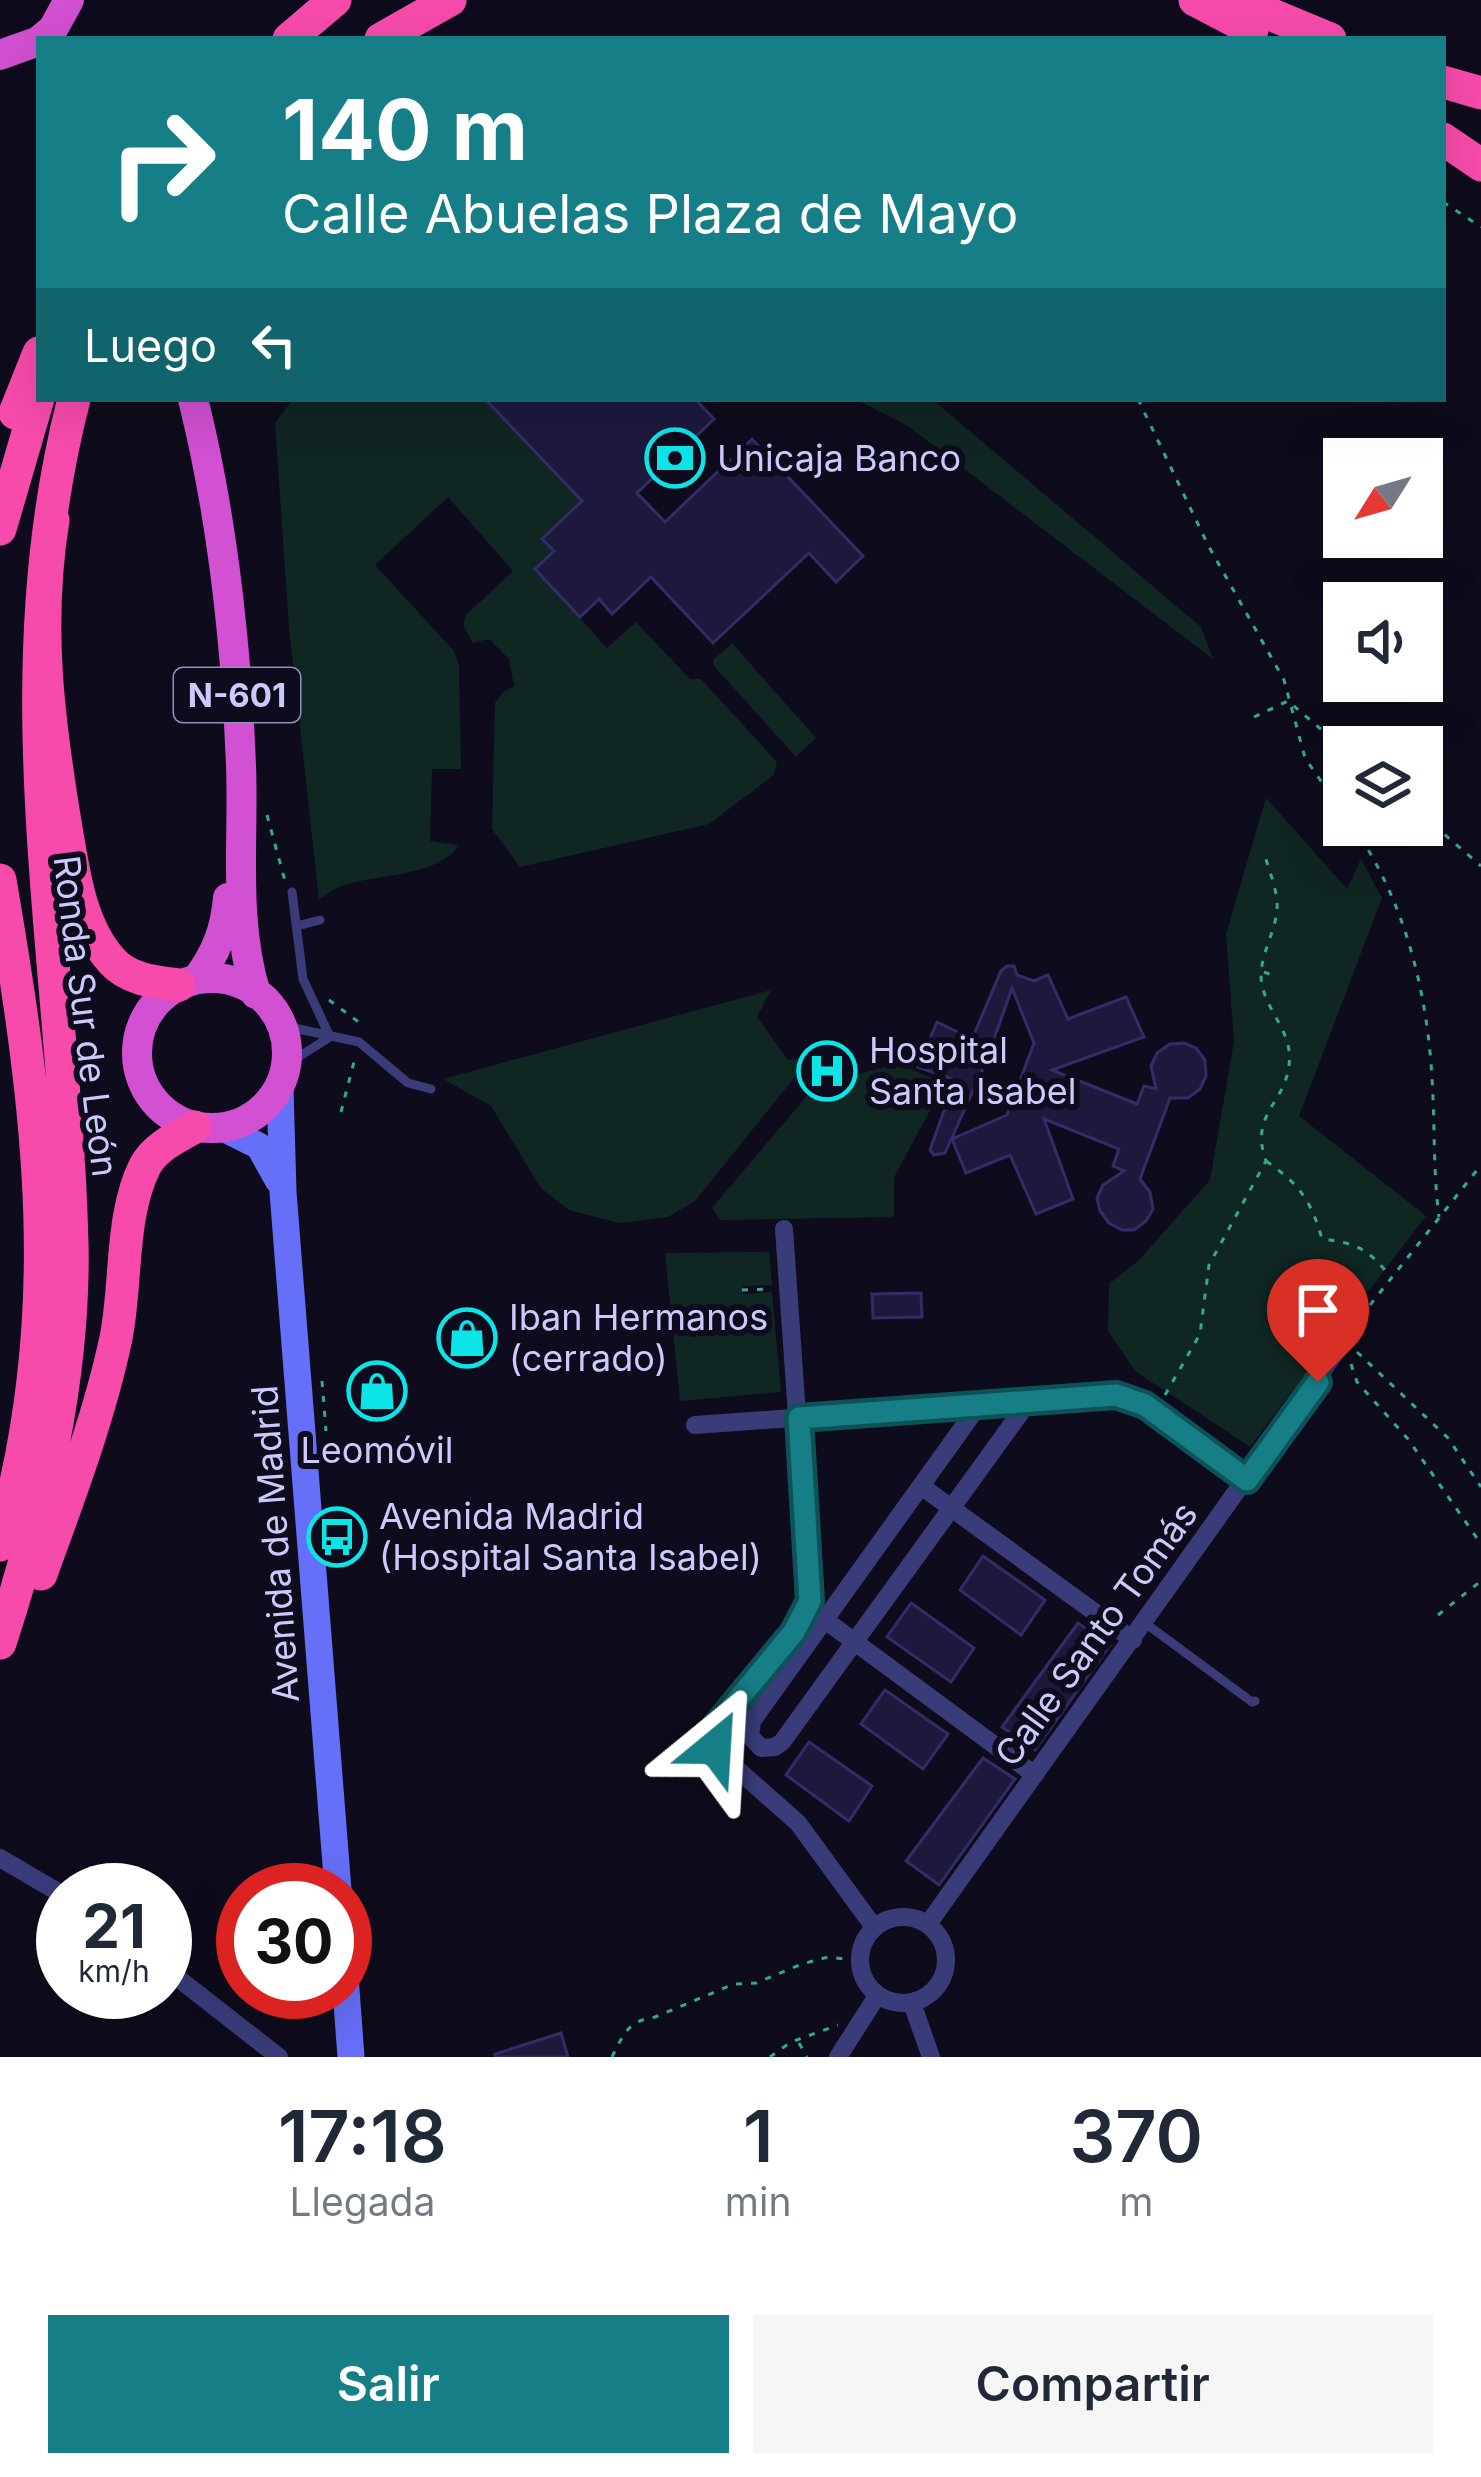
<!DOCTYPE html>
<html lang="es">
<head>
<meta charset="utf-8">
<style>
  :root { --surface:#fff; --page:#f6f6f7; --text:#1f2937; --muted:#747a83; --accent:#167e87 }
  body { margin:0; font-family:Inter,sans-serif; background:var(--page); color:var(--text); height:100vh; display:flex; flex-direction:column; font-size:45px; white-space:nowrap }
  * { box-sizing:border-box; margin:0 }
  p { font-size:39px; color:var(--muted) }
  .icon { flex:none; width:66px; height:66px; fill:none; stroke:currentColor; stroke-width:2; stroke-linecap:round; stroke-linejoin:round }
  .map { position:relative; height:2057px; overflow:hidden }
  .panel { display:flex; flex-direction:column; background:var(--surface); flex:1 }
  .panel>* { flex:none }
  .guide { position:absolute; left:36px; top:36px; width:1410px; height:366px; border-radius:0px; box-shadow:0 12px 48px #0002; background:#167e87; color:#fff; overflow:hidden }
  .needle { width:78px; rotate:233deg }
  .tools { position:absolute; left:1323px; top:438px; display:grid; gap:24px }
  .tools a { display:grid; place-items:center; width:120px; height:120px; border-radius:0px; background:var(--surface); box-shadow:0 12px 48px #0002; font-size:60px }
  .speed { position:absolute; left:36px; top:1863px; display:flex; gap:24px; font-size:60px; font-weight:700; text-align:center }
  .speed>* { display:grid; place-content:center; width:156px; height:156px; border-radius:50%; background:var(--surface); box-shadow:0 12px 48px #0002; line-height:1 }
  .speed small { font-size:30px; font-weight:400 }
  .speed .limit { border:18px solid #d22; background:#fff; color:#111 }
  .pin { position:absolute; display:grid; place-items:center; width:102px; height:102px; color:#fff; margin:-123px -51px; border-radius:50% 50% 50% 0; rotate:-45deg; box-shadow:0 0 12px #0007 }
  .pin .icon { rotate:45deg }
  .me { position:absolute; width:132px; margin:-66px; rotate:27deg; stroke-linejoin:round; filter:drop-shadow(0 0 9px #0008) }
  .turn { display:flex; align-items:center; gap:42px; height:252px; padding:0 48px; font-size:54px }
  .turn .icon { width:156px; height:156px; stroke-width:2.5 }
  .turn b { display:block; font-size:84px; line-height:102px }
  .then { display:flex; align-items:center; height:114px; padding:0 48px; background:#0003; gap:24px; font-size:45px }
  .eta { display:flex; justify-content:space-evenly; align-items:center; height:204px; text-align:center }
  .eta b { font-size:72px; font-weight:600; line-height:84px }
  .cta { display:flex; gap:24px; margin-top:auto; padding:24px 48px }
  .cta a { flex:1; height:138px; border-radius:0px; background:var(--accent); color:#fff; font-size:48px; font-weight:600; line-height:138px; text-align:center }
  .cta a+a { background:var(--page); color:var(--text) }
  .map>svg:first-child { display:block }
</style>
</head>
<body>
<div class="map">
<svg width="1481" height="2057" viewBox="0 0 1481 2057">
  <rect width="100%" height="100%" fill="#0e0c1c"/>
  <!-- green -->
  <path fill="#102623" d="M293 399H497L491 406 582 501 542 538 554 551 536 570 607 648 636 622 690 679H701L777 762 774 775 709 824 520 867 492 829 495 703 503 692 514 686 509 659 489 639 473 643 463 624 466 615 513 571 448 497 375 565 454 651 459 665 461 769H432L430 841 458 845C444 875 375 875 344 885 336 888 327 894 319 899L289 627 275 423Z
    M855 399H932L1201 627 1213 659 908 426Z
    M732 643 816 738 796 757 714 666 713 660Z
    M1266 798 1347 889 1361 859 1382 898 1299 1116 1426 1216 1250 1447 1135 1371 1108 1331 1109 1284 1139 1260 1210 1180 1234 1042 1226 934Z
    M771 990 757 1017 788 1060 811 1057 695 1201 668 1217 619 1223 569 1210 541 1188 491 1106 443 1079Z
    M897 1064 945 1083 894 1177V1217L720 1220 712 1208 816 1085Z
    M769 1252 772 1285 743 1286V1294L772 1292 781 1392 680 1401 665 1253Z"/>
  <!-- building -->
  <path fill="#1d193c" stroke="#332c67" stroke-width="3" d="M485 399H695L714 419 637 493 665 522 752 439 863 556 836 582 809 553 713 643 651 577 612 614 599 599 580 617 535 569 554 551 542 539 582 501Z
    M1007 966H1014L1017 975 1034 981 1048 975 1068 1019 1126 997 1144 1037 1052 1070 1137 1104 1144 1086 1156 1089 1151 1066 1157 1053 1170 1044 1184 1043 1196 1048 1205 1060 1206 1076 1200 1089 1188 1098H1170L1140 1179 1150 1192 1153 1209 1146 1221 1134 1230H1122L1109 1223 1100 1211 1097 1198 1103 1185 1124 1171 1113 1166 1119 1149 1044 1119 1073 1199 1036 1214 1010 1155 966 1173 952 1139 1007 1115 1034 1043 1012 988 986 1062 945 1153 934 1155 930 1150 955 1080 918 1067 937 1022 972 1039 1001 971Z
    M921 1293 922 1317 873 1318 872 1294Z
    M983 1556 1045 1600 1021 1635 960 1590Z
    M911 1603 974 1648 951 1682 887 1637Z
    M1078 1623 1110 1645 1035 1750 1002 1727Z
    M885 1690 948 1734 923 1769 861 1724Z
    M809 1742 872 1786 849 1821 786 1775Z
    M983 1758 1015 1779 939 1885 906 1861Z
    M561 2033 568 2057H495V2054Z"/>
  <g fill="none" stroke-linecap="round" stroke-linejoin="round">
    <!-- path -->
    <path stroke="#32a897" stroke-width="3" stroke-dasharray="6 9" stroke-linecap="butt" d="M1443 202 1481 227
      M1138 399 1208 545 1284 680 1305 758 1344 814
      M1254 717 1288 701 1344 749
      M267 815 285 881
      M1422 815 1481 866
      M1352 825C1404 898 1427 990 1432 1078 1435 1125 1433 1171 1439 1217
      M1264 972 1277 977
      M329 1000 364 1026
      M341 1112 355 1058
      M1266 1161C1299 1184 1311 1200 1322 1239 1357 1243 1368 1249 1390 1276
      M742 1290 770 1289
      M1370 1305 1481 1165
      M1357 1352 1448 1438 1481 1487
      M1351 1364 1357 1382 1408 1439 1481 1544
      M322 1381 326 1431
      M1165 1395 1200 1334 1209 1265 1266 1161C1249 1114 1285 1104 1289 1065 1294 1030 1262 1009 1261 976 1261 951 1279 926 1277 902 1276 887 1269 870 1265 856
      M1438 1615 1481 1581
      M799 2043 807 2057
      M612 2057C624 2033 628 2021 655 2017L734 1984 756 1983 802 1964 828 1957 859 1961
      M770 2057 791 2042 838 2025"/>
    <!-- service -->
    <path stroke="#393c79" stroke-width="9" d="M292 892 303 979 330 1037
      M297 926 320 920
      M280 1025 359 1042 408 1083 431 1089
      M287 1070 300 1056 330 1037
      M1145 1623 1252 1702 1255 1701"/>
    <!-- minor -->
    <path stroke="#393c79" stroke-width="18" d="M784 1229 810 1601 794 1632 716 1726 713 1736 722 1756 798 1823 874 1927
      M979 1405 752 1721 750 1736 761 1748 775 1747 782 1742 1029 1401
      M695 1425 1116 1395 1145 1405 1247 1480
      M921 1486 1133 1640
      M825 1620 1035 1775
      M0 1858 63 1895
      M860 1960a43 43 0 1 1 86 0a43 43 0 1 1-86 0Z
      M928 1924 1358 1321
      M165 1968 279 2057
      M912 2003 931 2057
      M838 2057 877 1996"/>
    <!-- secondary -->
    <path stroke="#666ff8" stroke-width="27" d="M280 1088 283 1192 338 1890
      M223 1128 259 1146 278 1180
      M345 1976 351 2057"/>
    <!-- trunk -->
    <path stroke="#d250d2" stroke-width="30" d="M41 39 53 29 69 0
      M0 55 39 41
      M193 399C223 519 236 641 241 765 244 842 233 919 256 994
      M137 1053a75 75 0 1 1 150 0a75 75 0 1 1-150 0Z
      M197 979C216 953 225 931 228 898"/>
    <!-- motorway -->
    <path stroke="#f74bac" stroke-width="33" d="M1195 0 1252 30
      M1236 0 1330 39
      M289 39 335 0
      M381 39 450 0
      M1443 82 1481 93
      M1443 139 1481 165
      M15 413 39 353
      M53 520C36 625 48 719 65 822 73 868 79 925 112 961 129 980 155 982 179 985
      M0 529 39 395
      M0 880C39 1110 67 1315 0 1545
      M41 1574C69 1497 99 1418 116 1338 127 1283 120 1216 145 1166 155 1147 177 1137 195 1127
      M0 1643C42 1514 75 1378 72 1242 64 951 0 684 74 399"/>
  </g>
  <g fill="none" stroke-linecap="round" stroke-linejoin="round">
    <!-- route casing -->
    <g stroke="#0e5258" stroke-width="30">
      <path id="route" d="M715 1747 712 1736 716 1726 794 1632 810 1601 799 1418 1116 1395 1145 1405 1247 1480 1318 1382"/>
    </g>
    <!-- route -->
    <use href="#route" stroke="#167e87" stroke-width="21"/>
  </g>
  <!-- icons -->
  <defs>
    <g id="bank-ring" transform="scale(3)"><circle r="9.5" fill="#0e0c1c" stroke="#0be5e8" stroke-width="1.5"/><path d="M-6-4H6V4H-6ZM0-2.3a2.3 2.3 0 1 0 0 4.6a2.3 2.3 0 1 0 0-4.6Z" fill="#0be5e8"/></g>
    <g id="hospital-ring" transform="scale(3)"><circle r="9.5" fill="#0e0c1c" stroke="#0be5e8" stroke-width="1.5"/><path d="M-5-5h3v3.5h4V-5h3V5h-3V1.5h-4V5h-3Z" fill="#0be5e8"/></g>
    <g id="shop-ring" transform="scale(3)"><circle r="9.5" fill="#0e0c1c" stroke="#0be5e8" stroke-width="1.5"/><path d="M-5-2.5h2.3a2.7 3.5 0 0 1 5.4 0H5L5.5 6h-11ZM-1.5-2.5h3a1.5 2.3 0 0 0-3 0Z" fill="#0be5e8"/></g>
    <g id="bus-ring" transform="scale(3)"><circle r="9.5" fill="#0e0c1c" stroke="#0be5e8" stroke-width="1.5"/><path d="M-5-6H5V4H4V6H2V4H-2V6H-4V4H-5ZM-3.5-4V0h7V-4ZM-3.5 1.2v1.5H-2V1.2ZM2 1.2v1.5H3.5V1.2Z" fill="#0be5e8"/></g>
  </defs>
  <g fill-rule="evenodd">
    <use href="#bank-ring" x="675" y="458"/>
    <use href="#hospital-ring" x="827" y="1071"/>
    <use href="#shop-ring" x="467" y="1338"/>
    <use href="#shop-ring" x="377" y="1391"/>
    <use href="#bus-ring" x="337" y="1537"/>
  </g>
  <g text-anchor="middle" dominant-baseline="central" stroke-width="12" stroke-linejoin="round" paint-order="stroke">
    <!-- shield labels -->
    <rect fill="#0e0c1c" stroke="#9291ba" stroke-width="3" x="174" y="668" width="126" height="54" rx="9"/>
    <g font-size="33" font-weight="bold" fill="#cbcafd">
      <text x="237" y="695">N-601</text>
    </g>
    <!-- poi labels -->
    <g font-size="36" fill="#cbcafd" stroke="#0e0c1c" text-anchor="start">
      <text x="717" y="458">Unicaja Banco</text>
      <text x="869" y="1050">Hospital<tspan x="869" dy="41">Santa Isabel</tspan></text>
      <text x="509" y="1317">Iban Hermanos<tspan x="509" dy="41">(cerrado)</tspan></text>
      <text x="377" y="1450" text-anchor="middle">Leomóvil</text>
      <text x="379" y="1516">Avenida Madrid<tspan x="379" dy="41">(Hospital Santa Isabel)</tspan></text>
    </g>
    <!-- street labels -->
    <g font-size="36" fill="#cbcafd" stroke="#0e0c1c">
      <text transform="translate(86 1016) rotate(83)">Ronda Sur de León</text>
      <text transform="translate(275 1544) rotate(-94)">Avenida de Madrid</text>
      <text transform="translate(1096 1634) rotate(-54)">Calle Santo Tomás</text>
    </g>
  </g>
</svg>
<div class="tools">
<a><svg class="needle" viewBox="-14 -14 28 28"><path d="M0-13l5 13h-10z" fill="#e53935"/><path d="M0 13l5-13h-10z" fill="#747a83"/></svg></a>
<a><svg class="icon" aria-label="sound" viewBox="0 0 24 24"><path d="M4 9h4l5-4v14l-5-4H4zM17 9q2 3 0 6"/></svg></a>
<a><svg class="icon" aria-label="layers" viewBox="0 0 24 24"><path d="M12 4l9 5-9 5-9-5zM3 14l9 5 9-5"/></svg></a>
</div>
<div class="speed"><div>21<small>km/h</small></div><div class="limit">30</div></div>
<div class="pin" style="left:1318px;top:1382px;background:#d93025"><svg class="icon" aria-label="arrive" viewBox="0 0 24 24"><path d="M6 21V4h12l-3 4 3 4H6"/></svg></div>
<svg class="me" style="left:715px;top:1747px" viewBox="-20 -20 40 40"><path d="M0-17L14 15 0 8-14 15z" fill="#167e87" stroke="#fff" stroke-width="4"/></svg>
<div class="guide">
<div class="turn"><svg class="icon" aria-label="right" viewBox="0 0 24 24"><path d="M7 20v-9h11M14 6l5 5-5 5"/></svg><div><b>140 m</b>Calle Abuelas Plaza de Mayo</div></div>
<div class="then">Luego<svg class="icon" aria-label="left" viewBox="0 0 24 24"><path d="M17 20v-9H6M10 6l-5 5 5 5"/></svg></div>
</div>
</div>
<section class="panel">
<div class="eta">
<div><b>17:18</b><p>Llegada</p></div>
<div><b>1</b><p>min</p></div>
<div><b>370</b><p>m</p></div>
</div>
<div class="cta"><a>Salir</a><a>Compartir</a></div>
</section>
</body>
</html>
